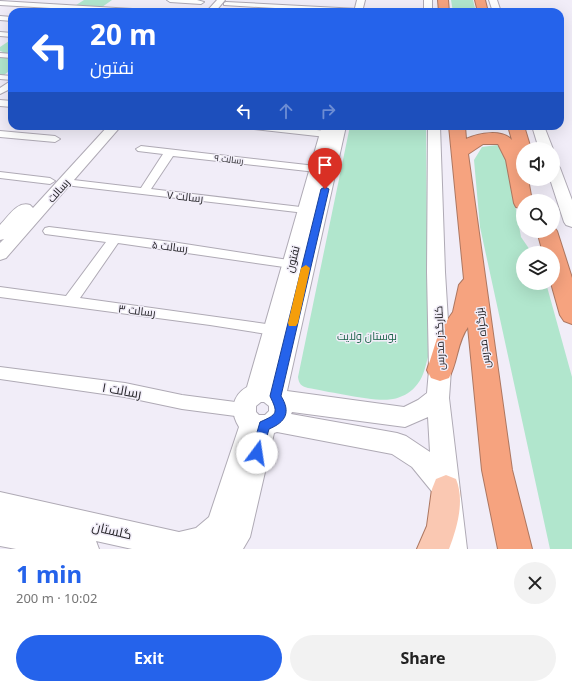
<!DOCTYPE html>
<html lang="en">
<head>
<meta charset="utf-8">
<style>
  :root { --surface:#fff; --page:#f2f2f2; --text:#222; --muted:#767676; --accent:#2563eb }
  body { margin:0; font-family:"Noto Sans",Cairo,sans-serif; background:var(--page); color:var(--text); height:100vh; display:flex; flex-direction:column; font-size:15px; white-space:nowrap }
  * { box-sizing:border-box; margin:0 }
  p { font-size:13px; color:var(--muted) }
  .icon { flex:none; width:22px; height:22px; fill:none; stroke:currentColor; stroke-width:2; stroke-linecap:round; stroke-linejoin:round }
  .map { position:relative; height:549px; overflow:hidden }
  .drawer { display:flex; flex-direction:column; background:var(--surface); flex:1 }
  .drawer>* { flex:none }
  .guide { position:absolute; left:8px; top:8px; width:556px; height:122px; border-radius:12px; box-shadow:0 4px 16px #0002; background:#2563eb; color:#fff; overflow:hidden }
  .tools { position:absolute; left:516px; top:142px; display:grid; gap:8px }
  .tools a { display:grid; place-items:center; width:44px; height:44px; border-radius:50%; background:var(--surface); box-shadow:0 4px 16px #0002; font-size:20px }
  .pin { position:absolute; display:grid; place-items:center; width:34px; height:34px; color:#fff; margin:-41px -17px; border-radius:50% 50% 50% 0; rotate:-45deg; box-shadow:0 0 4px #0007 }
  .pin .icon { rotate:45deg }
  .me { position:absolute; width:44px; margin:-22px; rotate:14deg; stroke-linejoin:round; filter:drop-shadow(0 0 3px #0008) }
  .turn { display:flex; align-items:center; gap:14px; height:84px; padding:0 16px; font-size:18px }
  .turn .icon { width:52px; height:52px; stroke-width:2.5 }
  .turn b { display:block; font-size:28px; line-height:34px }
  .lanes { display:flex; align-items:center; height:38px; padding:0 16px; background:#0003; justify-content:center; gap:20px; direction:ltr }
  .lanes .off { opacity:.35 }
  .round { display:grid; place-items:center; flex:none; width:42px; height:42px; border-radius:21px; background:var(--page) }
  .headline { display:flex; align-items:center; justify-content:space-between; height:68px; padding:0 16px }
  h1 { font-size:24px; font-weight:700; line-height:30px; color:var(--accent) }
  .action { display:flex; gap:8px; margin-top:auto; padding:8px 16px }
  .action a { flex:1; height:46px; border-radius:24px; background:var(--accent); color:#fff; font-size:16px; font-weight:700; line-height:46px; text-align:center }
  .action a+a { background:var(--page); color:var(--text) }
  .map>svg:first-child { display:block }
</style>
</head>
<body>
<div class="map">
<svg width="572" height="549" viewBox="0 0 572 549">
  <rect width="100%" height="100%" fill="#f1edf8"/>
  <!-- green -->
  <path fill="#b1e6cd" d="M84 0H112L95 12H54L60 8 70 9Z
    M451 0H473L476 12H453Z
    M12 39V69L0 78V53L3 52 0 51V47Z
    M350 126H426L428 357C425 368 423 379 415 387 410 393 400 398 393 399 377 403 327 391 308 388 301 386 299 384 298 377Z
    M497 145 506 155 521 237 532 253H523V283H546L572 377V549H550L480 227 474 160 482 147Z"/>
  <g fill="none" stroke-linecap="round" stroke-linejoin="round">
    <!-- street casing -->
    <g stroke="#afaab5" stroke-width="2">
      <path id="street" d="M167 0H197L204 2 201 4 170 2Z
        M0 1 149 10 152 12H119L0 5Z
        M226 2 358 9 361 11 343 12 224 5V3Z
        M0 16 12 17V21L0 20Z
        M0 32 12 33V37L0 36Z
        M0 53 12 54V58L0 57Z
        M0 75 12 76V80L0 79Z
        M9 82H12V88L0 94V88Z
        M0 100 12 101V107L0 106Z
        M249 126H279L326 131 331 134 326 137 254 129Z
        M0 131 55 136 60 139 55 142 0 137Z
        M141 146 316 166 321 169 316 172 173 156 151 189 309 208 311 210 309 212 305 213 65 185 60 182 65 179 141 188 163 154 138 151 136 149Z
        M0 172 50 178 55 181 50 184 0 178Z
        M49 227 172 242 295 261 297 264 295 267 291 268 118 243 80 298 273 325 278 326 280 330 278 334 273 335 210 325 0 297V287L66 296 106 242 45 234 43 231 45 228Z
        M0 367 125 383 182 395 243 403 249 405 251 410 249 415 243 417 182 409 125 397 0 379Z"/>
    </g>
    <!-- secondary casing -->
    <g stroke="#afaab5" stroke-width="2">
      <path id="secondary" d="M217 0H225L215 12H206Z
        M357 0H365L362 12H354Z
        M424 0H432V12H424Z
        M489 0H497L501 12H493Z
        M108 126H121L6 258 0 260V243L4 239 0 240V225C9 216 17 201 30 205L33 208Z
        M322 126H346L287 391 404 407 418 400 427 393 429 370 427 272 428 126H440L445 272 451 370 449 398 467 549H439L434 494 412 467 392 454 277 432 274 433 250 537 243 549H132L96 541 99 549H16L0 546V492L179 532 196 528 209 517 239 427C230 413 231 396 247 387ZM261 402H264L269 406V411L265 415H259L256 412V406ZM292 412 405 427 428 417 430 452 406 436 397 433 291 414Z
        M532 126H544L553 149H539Z
        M553 164 558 165 560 168 572 200V227L566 225 564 222 550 179H553Z"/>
    </g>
    <!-- primary casing -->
    <g stroke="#ad7761" stroke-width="2">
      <path id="primary" d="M446 475 456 479C465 501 457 528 449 549H417L427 526 432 489 436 479Z"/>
    </g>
    <!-- highway casing -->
    <g stroke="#ad7761" stroke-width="2">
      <path id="highway" d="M438 0H448L449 12H439Z
        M475 0H485L488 12H478Z
        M449 126H465L466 139C479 133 502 129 512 140L508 126H524L531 149H523V154L520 153 523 161V179H528L532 201H523V209L516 207 514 203 506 160 498 144H483L468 154 512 470 532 549H498L482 470 468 327C457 342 458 361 449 378L440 381 431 378 427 370 439 332 453 312 459 285 464 279Z
        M553 226 557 231 572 278V324L564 321 560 315 551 283H553V253H543L537 231H553Z"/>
    </g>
    <!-- street -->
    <use href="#street" fill="#fff" fill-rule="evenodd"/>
    <!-- secondary -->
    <use href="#secondary" fill="#fff" fill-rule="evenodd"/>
    <!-- primary -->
    <use href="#primary" fill="#fac8b2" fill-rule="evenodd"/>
    <!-- highway -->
    <use href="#highway" fill="#f6a37f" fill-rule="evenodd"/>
  </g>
  <!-- route -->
  <path fill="#2563eb" stroke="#184099" d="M325 187 329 189 281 396C291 412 286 422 269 429L261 457 257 459 253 457 251 453 260 422C278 414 278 413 270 396L321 189Z"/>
  <!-- slow -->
  <path fill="#f59e0b" d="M306 265 310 268 298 323 296 326H289L288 323 301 268Z"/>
  <g text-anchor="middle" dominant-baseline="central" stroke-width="3" stroke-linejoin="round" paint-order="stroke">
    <!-- far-street labels -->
    <g font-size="9" fill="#252428" stroke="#f1edf8">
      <text transform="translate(229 159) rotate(7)">رسالت ۹</text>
    </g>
    <!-- street labels -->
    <g font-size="11" fill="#252428" stroke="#f1edf8">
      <text transform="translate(58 190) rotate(-48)">رسالت</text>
      <text transform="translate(185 196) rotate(6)">رسالت ۷</text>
      <text transform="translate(170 246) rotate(7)">رسالت ۵</text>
      <text transform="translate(292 259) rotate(-75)">نفتون</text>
      <text transform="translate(137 310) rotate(7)">رسالت ۳</text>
      <text transform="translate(439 338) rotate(-92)">کنارگذر مدرس</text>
      <text transform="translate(482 338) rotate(-97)">بزرگراه مدرس</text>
    </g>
    <!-- park labels -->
    <g font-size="11" fill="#1c634a" stroke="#f1edf8">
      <text x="367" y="335">بوستان ولایت</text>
    </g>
    <!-- near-street labels -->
    <g font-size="13" fill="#252428" stroke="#f1edf8">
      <text transform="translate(122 390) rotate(10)">رسالت ۱</text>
      <text transform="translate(112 530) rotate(13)">گلستان</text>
    </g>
  </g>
</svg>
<div class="tools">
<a><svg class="icon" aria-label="sound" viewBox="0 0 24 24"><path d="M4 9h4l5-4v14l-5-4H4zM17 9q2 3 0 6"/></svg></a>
<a><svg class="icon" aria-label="search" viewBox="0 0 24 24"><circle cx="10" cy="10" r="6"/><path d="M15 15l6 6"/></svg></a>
<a><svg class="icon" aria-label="layers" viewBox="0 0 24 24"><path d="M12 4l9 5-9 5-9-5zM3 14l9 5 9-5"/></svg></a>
</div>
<div class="pin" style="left:325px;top:189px;background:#d93025"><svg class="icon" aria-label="arrive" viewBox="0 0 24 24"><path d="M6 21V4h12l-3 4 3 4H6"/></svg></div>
<svg class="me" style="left:257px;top:453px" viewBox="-20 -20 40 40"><circle r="19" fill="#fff"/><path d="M0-13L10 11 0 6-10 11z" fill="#2563eb"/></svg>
<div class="guide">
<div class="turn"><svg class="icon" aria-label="left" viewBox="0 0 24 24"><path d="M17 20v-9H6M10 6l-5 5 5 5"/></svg><div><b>20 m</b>نفتون</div></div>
<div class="lanes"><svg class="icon" aria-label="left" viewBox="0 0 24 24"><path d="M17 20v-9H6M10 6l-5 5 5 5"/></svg><svg class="icon off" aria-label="ahead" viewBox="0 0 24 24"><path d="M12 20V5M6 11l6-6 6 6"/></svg><svg class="icon off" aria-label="right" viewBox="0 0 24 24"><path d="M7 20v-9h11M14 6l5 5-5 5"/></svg></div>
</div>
</div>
<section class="drawer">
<div class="headline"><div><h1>1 min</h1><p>200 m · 10:02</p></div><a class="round"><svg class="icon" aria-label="close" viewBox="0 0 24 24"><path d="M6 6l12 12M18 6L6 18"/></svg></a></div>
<div class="action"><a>Exit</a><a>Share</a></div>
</section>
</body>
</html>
